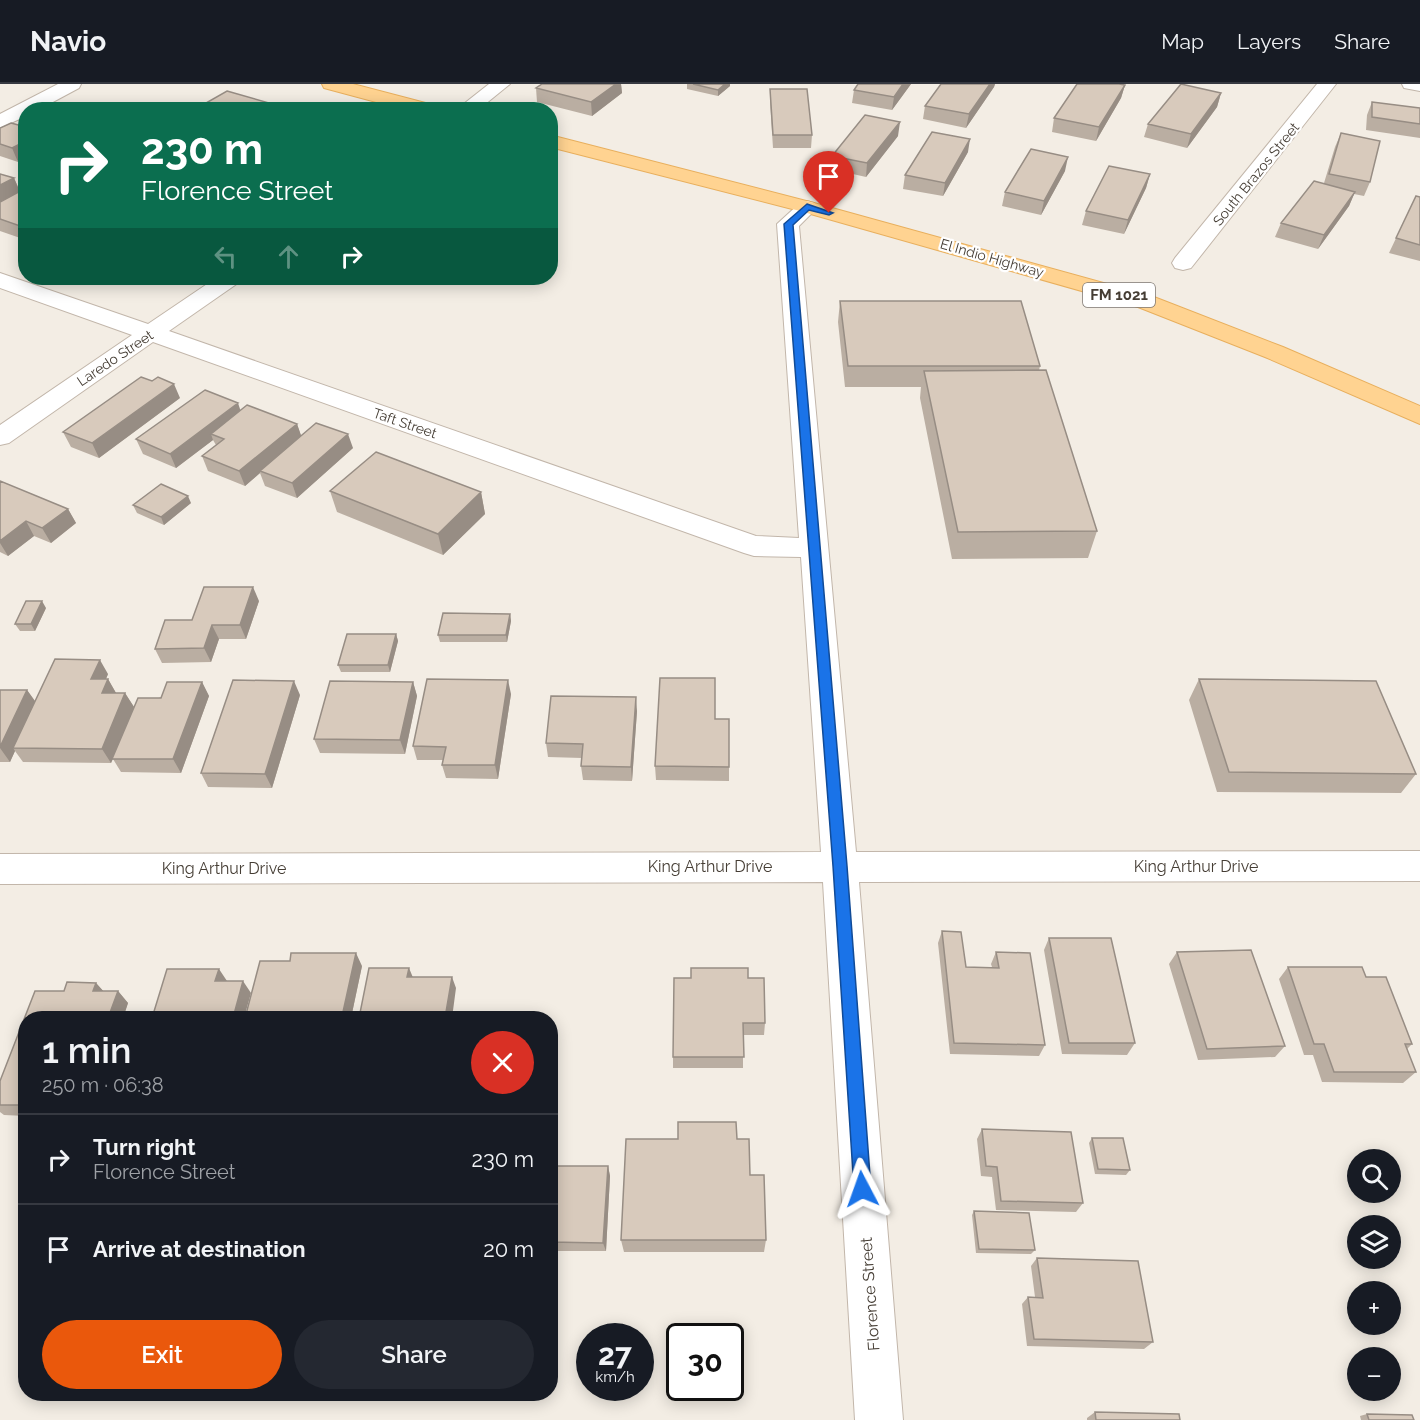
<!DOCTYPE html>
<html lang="en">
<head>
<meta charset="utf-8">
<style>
  :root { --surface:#171b24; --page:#242831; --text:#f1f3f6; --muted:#9ea1a6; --line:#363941; --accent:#ea580c }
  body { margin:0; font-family:Raleway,sans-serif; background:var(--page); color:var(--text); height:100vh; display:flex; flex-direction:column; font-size:22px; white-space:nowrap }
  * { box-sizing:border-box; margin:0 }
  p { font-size:20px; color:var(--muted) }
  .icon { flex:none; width:33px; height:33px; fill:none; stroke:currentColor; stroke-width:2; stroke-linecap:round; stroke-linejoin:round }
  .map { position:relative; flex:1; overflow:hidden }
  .details { position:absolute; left:18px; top:927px; width:540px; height:390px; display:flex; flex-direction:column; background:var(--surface); border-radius:24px; box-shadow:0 3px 15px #0003 }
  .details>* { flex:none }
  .top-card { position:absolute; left:18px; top:18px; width:540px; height:183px; border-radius:24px; box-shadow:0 3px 15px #0003; background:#0b6e4f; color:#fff; overflow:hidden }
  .controls { position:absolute; left:1347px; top:1065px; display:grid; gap:12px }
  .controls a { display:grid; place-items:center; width:54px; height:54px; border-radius:50%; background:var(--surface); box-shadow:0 3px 15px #0003; font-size:30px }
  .speed { position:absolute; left:576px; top:1239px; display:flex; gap:12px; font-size:30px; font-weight:700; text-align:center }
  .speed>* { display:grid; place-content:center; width:78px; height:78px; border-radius:50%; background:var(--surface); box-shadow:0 3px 15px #0003; line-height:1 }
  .speed small { font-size:15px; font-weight:400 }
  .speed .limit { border:3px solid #111; border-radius:9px; background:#fff; color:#111 }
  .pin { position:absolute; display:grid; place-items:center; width:51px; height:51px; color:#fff; margin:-62px -26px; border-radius:50% 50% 50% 0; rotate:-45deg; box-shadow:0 0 6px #0007 }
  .pin .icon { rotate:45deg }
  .me { position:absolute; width:66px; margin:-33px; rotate:356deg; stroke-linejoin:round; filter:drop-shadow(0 0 4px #0008) }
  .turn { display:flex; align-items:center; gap:21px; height:126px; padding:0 24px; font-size:27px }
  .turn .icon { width:78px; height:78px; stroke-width:2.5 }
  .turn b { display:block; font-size:42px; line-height:51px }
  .lanes { display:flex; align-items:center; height:57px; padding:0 24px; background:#0003; justify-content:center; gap:30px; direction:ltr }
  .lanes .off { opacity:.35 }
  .round { display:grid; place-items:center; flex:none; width:63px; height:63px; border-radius:32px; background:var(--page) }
  .headline { display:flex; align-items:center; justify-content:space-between; height:102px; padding:0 24px }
  h1 { font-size:36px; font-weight:600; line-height:45px }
  .cta { display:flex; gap:12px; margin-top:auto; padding:12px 24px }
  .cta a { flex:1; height:69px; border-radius:36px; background:var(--accent); color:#fff; font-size:24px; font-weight:600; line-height:69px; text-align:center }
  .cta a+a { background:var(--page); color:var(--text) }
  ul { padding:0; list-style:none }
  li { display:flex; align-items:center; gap:18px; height:90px; padding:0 24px; border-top:2px solid var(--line) }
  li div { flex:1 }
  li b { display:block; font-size:22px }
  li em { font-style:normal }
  header { display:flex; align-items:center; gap:36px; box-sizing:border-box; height:84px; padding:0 30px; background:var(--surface); border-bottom:2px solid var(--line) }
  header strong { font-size:28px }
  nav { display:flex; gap:33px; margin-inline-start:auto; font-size:21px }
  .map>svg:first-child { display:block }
</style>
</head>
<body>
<header>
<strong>Navio</strong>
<nav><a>Map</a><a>Layers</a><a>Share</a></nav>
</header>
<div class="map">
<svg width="1420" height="1336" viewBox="0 0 1420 1336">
  <rect width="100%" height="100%" fill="#f3ede4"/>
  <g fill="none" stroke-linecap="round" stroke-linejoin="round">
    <!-- street casing -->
    <g stroke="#c2b6aa" stroke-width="2">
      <path id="street" d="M58 0H81L79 4 38 26H26V32L0 44V30Z
        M489 0H510L478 26H456Z
        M1317 0H1336L1191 184 1183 186 1175 184 1172 179 1175 174Z
        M1402 0H1420V7L1404 4Z
        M807 117 814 119 818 123 799 142 856 768 1420 767V797L859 798 903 1336H855L823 798 0 800V770L821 768 801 473 754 472 744 469 153 258 9 359 0 361V341L132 251 0 204V189L148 240 216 194H241L238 199 169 247 756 452 799 454 777 140 800 119Z"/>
    </g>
    <!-- primary casing -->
    <g stroke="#e8af5d" stroke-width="2">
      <path id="primary" d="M322 0H353L437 22 439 26H406L324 4Z
        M550 51 814 119 1154 213 1283 263 1420 322V340L1265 273 1138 223 800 127 550 63Z"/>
    </g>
    <!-- street -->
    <use href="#street" fill="#fff" fill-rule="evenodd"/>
    <!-- primary -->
    <use href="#primary" fill="#ffd391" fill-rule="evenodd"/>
  </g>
  <!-- wall -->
  <path fill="#baaea2" d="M542 0H621L622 9 592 32 537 18 536 4Z
    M687 0H730V2L718 12 687 5Z
    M858 0H911L892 26 852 19 854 6Z
    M941 0H995L994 3 966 44 923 35 925 22Z
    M1125 1 1121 14 1096 57 1052 48 1054 34Z
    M770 5 812 51 811 64H773L770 18Z
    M1221 9 1217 23 1187 64 1144 53 1148 40Z
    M1372 18 1420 24V54L1366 46 1367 31Z
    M206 19 283 23 284 26H208Z
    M11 39 18 78 0 72V44Z
    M1341 49 1370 98 1364 112 1354 110 1349 122 1318 165 1275 153 1281 139 1324 99 1335 63Z
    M898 52 866 93 831 85 832 72Z
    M968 68 943 112 903 105 905 91Z
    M1065 87 1041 131 1002 122 1005 108Z
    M0 90 14 94 20 107 26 105V156L0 147Z
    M1150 90 1146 104 1124 150 1082 141 1086 127Z
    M1416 112 1420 113V177L1389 169Z
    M840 217 1040 282 1039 286 1097 447 1088 474 952 475 920 314 921 303H845L838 238Z
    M180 314 99 374 71 363 63 348Z
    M241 327 297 340 301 352 353 364 297 414 265 402 260 389 245 402 208 387 202 372 216 361 213 356 176 384 143 370 136 355Z
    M0 397 68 425 76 439 51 459 34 452 8 472 0 468Z
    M330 407 481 408 485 430 443 471 337 428Z
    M191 419 164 441 137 429 133 421Z
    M259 517 246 555H219L211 578 162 579 155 565Z
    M46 524 35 547H20L15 540Z
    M510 530 511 537 507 558H440L438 551Z
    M396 550 398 557 390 588H341L338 581Z
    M108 590 106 595H108L116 609H125L134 623 202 598 209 612 181 689 121 688 113 675 111 679 23 678 15 667 10 678H0V606H27L35 617Z
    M1199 595 1416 690 1401 709 1217 708 1189 616Z
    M413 598 417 612 405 670 320 669 314 655Z
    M511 610 498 695 446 694 442 681 443 676H417L413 662Z
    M300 611 272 704 208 703 201 689Z
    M637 627 632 697 583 696 581 682 582 674 548 673 546 659Z
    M715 635H729V697L656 696 655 682Z
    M942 847 966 883H992L991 880 996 868 1045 961 1039 972 950 970 938 859Z
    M1049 854 1135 959 1127 971 1062 970 1044 866Z
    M1177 868 1285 962 1275 973 1198 976 1169 880Z
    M362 882 351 934H245Z
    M1288 883 1366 893 1412 960 1407 965 1416 988 1403 999 1322 998 1313 971H1304L1279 895Z
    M748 894 765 939 764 951H743V984H673V973Z
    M67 898 96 899 103 907H118L128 919 123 934H26V1032L4 1031 0 1028V997L35 907H64Z
    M982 1045 1083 1119 1076 1128 996 1126 992 1093 981 1092 977 1055Z
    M1092 1054 1130 1086 1126 1091 1095 1090 1089 1059Z
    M737 1055 766 1156 764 1168H624L621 1156Z
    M550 1082H608L610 1092 606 1167H550Z
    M974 1127 1035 1166 1031 1170 976 1169 972 1131Z
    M1037 1174 1153 1258 1144 1265 1027 1262 1022 1220 1028 1213H1035L1031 1182Z
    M1095 1328 1180 1336H1087V1334Z
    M1367 1330 1414 1336H1361L1360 1332Z"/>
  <!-- shaded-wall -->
  <path fill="#978d84" d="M616 0H621L622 9 592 32 591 18Z
    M725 0H730V2L718 12V6Z
    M903 0H911L892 26 894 13Z
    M990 0H995L994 3 966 44 969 30Z
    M1125 1 1121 14 1096 57 1099 43Z
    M1221 9 1217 23 1187 64 1191 50Z
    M900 38 898 52 866 93 867 79Z
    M970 55 968 68 943 112 945 99Z
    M26 57V74L18 78 12 64Z
    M1068 73 1065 87 1041 131 1044 117Z
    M1150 90 1146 104 1124 150 1128 136Z
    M14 94 20 108 0 119V101Z
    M1355 108 1349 122 1318 165 1324 151Z
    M26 139V154L20 142Z
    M174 300 180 314 99 374 92 359Z
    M238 319 243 334 211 350 213 356 176 384 170 370Z
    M297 340 302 354 260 387V389L245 402 239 387Z
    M348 350 353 364 297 414 292 399Z
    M481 408 485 430 443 471 438 450Z
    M188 412 191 419 164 441 161 433Z
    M68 425 76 439 51 459 42 444Z
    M26 437 34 452 8 472 0 459V457Z
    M253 503 259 517 246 555 240 541Z
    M42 517 46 524 35 547 31 540Z
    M510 530 511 537 507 558 506 551Z
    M212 541 219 555 211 578 204 564Z
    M396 550 398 557 390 588 388 581Z
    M100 576 108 590 100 609 91 595Z
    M108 595 116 609 110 623 102 609Z
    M508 596 511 610 498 695 495 681Z
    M294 597 300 611 272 704 265 690Z
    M202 598 209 612 181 689 173 675Z
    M413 598 417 612 405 670 400 656Z
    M27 606 37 620 13 664 15 667 10 678 0 664V663Z
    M125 609 134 623 111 679 102 665Z
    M636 613 637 627 632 697 631 683Z
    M356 869 362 882 351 934H347L343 928Z
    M409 884 414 896 407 893Z
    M219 885 227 897H215Z
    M452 893 456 904 452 934H445Z
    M243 897 251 909 244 934H233Z
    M96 899 106 910 93 907Z
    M118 907 128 919 123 934H108Z
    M315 928 318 934H313Z
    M608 1082 610 1092 606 1167 603 1159Z"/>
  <!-- building -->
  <path fill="#d8cabc" stroke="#978d84" stroke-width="1.5" d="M542 0H616L591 18 536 4Z
    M693 0H725L718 6Z
    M858 0H903L894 13 854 6Z
    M941 0H990L969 30 925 22Z
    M1077 0H1119L1125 1 1099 43 1054 34Z
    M1181 0 1221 9 1191 50 1148 40Z
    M770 5H807L812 51H773Z
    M227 7 283 23 279 26H218L221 23 206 19Z
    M1372 18 1420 24V40L1372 33Z
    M865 31 900 38 867 79 832 72Z
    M11 39 26 43V57L12 64 0 60V44Z
    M932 48 970 55 945 99 905 91Z
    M1341 49 1380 57 1370 98 1329 90Z
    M1031 65 1068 73 1044 117 1005 108Z
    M1109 82 1150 90 1128 136 1086 127Z
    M0 90 14 94 0 101Z
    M1314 97 1355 108 1324 151 1281 139Z
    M24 105H26V139L20 142 0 135V118Z
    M1416 112 1420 113V161L1396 154Z
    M840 217H1021L1040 282H848Z
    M1046 286 1097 447 958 448 924 287Z
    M141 293 152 297 158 293 174 300 92 359 63 348Z
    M205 306 238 319 170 370 136 355Z
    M247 321 297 340 239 387 202 372 224 355 211 350Z
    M316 339 348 350 292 399 260 387Z
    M376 368 481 408 438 450 330 407Z
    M0 397 68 425 42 444 26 437 0 457Z
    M161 400 188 412 161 433 133 421Z
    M204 503H253L240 541H212L204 564 155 565 165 536H192Z
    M26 517H42L31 540H15Z
    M443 529 510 530 506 551H438Z
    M347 550H396L388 581H338Z
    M55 575 100 576 91 595H108L102 609H125L102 665 13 664Z
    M660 594H715V635H729V683L655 682Z
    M427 595 508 596 495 681H442L446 663 413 662Z
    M1199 595 1376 597 1416 690 1229 688Z
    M233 596 294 597 265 690 201 689Z
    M330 597 413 598 400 656 314 655Z
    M167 598H202L173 675H112L138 614H161Z
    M0 606H27L0 663Z
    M551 612 636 613 631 683 581 682 583 660 546 659Z
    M942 847 961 848 966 883 999 884 996 868 1030 869 1045 961 954 959Z
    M1049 854H1111L1135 959H1069Z
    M1251 866 1285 962 1207 965 1177 868Z
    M291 869H356L343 928H315L313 934H245L260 877H290Z
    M1288 883H1362L1366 893H1386L1412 960H1405L1416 988H1334L1324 960H1314Z
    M369 884H409L407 893H452L445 934H359Z
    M691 884H748V894H764L765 939H743L744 973H673L674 894H691Z
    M167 885H219L215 897H243L233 934H152Z
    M67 898 96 899 93 907H118L108 934H26V1021H0V997L35 907H64Z
    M678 1038H736L737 1055H749L750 1091H764L766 1156H621L626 1055H678Z
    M982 1045 1071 1048 1083 1119 1001 1117 997 1083 986 1082Z
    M1092 1054H1123L1130 1086 1098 1085Z
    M550 1082H608L603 1159 550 1158Z
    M974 1127 1029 1129 1035 1166 979 1165Z
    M1037 1174 1138 1177 1153 1258 1034 1255 1028 1213 1043 1214Z
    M1095 1328 1179 1330 1180 1336H1096Z
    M1367 1330 1412 1331 1414 1336H1369Z"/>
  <!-- route -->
  <path fill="#1a73e8" stroke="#114b97" stroke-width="1.5" d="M807 120 833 129 829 131 809 126 793 141 847 782 871 1105 869 1111 862 1114 856 1111 854 1105 833 782 784 140Z"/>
  <g text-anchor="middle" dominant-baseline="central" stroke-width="4.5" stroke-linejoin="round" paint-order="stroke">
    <!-- far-street labels -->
    <g font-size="14" fill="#453d34" stroke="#fff">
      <text transform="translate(1256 90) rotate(-51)">South Brazos Street</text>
      <text transform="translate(992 174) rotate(16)">El Indio Highway</text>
      <text transform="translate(115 274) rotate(-34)">Laredo Street</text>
      <text transform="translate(405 339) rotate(19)">Taft Street</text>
    </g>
    <!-- shield labels -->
    <rect fill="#fff" stroke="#7d7771" stroke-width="1.5" x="1083" y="199" width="72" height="24" rx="4.5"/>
    <g font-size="15" font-weight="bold" fill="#453d34">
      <text x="1119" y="211">FM 1021</text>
    </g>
    <!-- street labels -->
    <g font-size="16" fill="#453d34" stroke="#fff">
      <text x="710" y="782">King Arthur Drive</text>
      <text x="1196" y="782">King Arthur Drive</text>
      <text x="224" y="784">King Arthur Drive</text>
      <text transform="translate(870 1210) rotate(-94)">Florence Street</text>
    </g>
  </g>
</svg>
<div class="controls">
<a><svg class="icon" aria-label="search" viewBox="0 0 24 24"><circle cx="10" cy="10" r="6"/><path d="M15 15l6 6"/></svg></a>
<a><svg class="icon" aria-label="layers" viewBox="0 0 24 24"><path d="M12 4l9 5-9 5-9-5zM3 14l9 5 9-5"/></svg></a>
<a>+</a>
<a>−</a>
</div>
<div class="speed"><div>27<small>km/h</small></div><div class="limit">30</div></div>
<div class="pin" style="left:829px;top:129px;background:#d93025"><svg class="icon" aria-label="arrive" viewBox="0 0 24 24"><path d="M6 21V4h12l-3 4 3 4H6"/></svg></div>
<svg class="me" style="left:862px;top:1105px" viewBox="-20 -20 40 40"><path d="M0-17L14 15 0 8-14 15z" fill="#1a73e8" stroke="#fff" stroke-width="4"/></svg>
<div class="top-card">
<div class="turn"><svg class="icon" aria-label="right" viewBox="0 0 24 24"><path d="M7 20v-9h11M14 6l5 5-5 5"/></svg><div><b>230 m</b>Florence Street</div></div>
<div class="lanes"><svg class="icon off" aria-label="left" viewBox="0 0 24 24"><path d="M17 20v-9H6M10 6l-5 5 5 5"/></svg><svg class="icon off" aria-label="ahead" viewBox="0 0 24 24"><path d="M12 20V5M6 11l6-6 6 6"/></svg><svg class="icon" aria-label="right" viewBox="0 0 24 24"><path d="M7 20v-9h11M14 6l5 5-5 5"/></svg></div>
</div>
<section class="details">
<div class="headline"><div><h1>1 min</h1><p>250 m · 06:38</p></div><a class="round" style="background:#d93025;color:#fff"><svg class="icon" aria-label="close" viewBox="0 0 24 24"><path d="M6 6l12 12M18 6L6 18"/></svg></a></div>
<ul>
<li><svg class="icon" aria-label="right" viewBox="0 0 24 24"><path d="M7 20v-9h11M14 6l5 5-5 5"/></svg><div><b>Turn right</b><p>Florence Street</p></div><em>230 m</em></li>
<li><svg class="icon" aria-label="arrive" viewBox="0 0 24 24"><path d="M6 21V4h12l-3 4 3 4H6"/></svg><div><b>Arrive at destination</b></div><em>20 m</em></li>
</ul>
<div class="cta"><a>Exit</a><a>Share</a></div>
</section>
</div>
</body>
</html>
